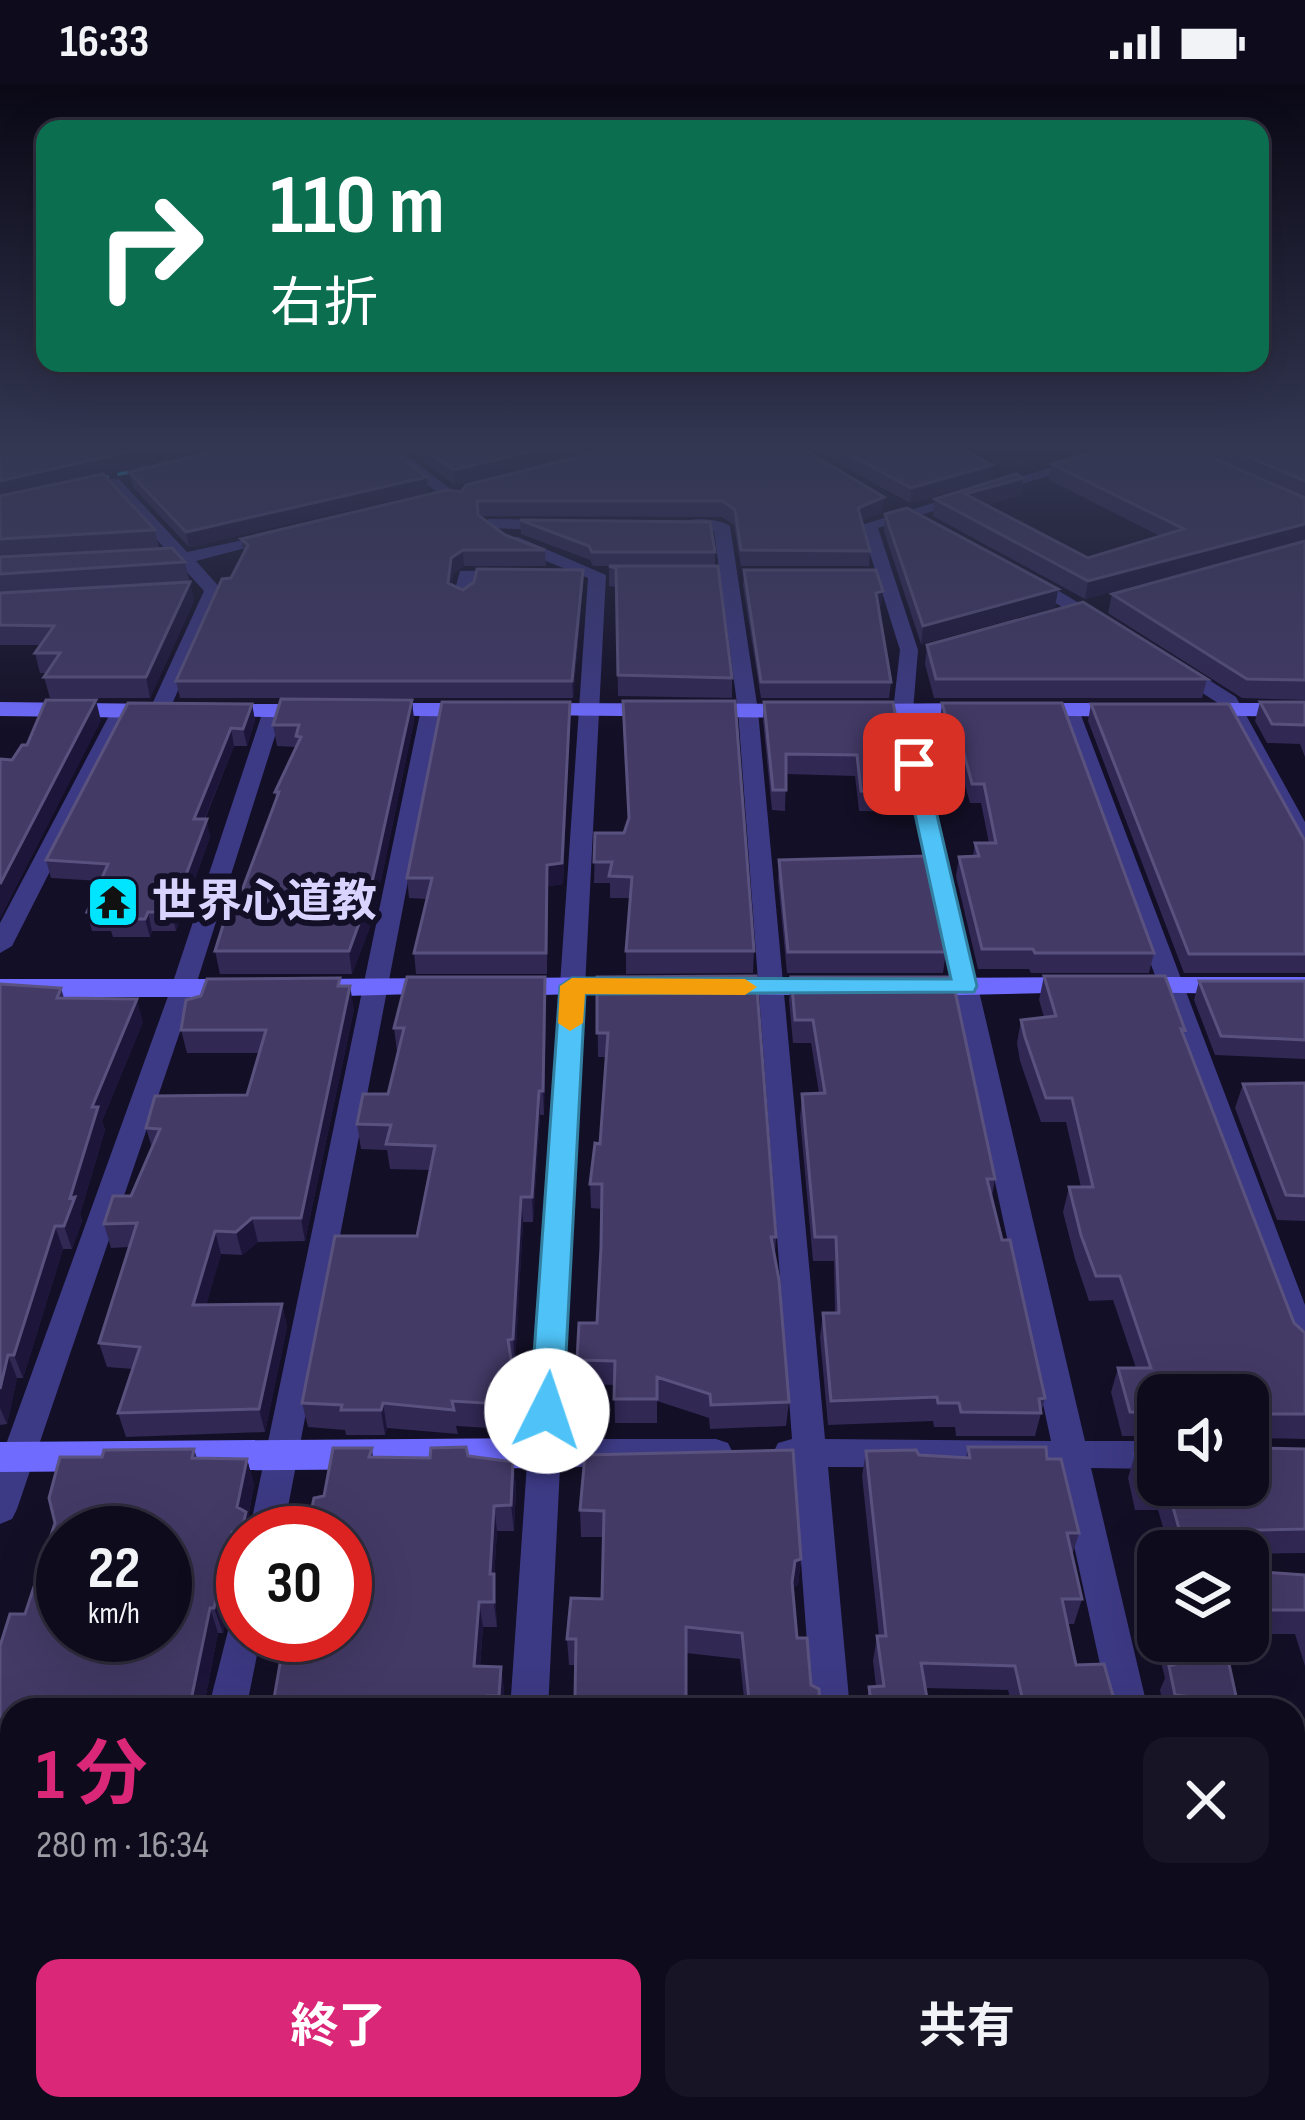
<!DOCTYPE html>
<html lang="ja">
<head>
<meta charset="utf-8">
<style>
  :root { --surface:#0e0b1c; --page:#171425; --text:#f1f3f6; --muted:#9b9ba3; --line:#2e2b3b; --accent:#db2777 }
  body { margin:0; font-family:"Sofia Sans Condensed","Noto Sans JP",sans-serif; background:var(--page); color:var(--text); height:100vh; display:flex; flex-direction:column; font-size:45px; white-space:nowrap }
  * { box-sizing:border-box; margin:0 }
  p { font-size:39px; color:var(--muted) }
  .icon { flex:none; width:66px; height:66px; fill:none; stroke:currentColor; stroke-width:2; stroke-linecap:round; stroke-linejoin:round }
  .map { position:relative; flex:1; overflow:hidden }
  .details { position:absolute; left:0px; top:1614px; width:1305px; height:423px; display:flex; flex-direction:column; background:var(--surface); border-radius:36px 36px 0 0; box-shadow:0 12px 48px #0002,0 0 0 3px var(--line) }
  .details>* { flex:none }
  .top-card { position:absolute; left:36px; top:36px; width:1233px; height:252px; border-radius:24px; box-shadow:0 12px 48px #0002,0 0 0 3px var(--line); background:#0b6e4f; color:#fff; overflow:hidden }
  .tools { position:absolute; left:1137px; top:1290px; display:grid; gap:24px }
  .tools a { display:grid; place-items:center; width:132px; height:132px; border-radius:24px; background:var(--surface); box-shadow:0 12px 48px #0002,0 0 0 3px var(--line); font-size:60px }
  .speed { position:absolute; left:36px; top:1422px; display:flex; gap:24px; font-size:60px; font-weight:700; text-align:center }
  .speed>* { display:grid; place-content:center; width:156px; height:156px; border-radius:50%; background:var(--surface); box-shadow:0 12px 48px #0002,0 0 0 3px var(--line); line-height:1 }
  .speed small { font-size:30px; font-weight:400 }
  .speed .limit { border:18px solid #d22; background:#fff; color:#111 }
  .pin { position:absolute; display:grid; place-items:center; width:102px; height:102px; color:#fff; margin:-51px; border-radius:24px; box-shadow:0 6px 18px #0006 }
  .me { position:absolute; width:132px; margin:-66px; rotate:4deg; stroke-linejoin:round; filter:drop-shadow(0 0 9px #0008) }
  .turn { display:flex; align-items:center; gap:42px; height:252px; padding:0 36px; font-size:54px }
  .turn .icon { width:156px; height:156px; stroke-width:2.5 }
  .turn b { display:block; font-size:84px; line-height:102px }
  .round { display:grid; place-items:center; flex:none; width:126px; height:126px; border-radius:24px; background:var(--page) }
  .overview { display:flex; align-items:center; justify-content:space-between; height:204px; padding:0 36px }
  h1 { font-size:72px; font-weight:700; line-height:90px; color:var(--accent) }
  .cta { display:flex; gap:24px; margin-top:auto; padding:24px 36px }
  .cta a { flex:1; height:138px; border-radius:24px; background:var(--accent); color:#fff; font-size:48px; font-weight:700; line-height:138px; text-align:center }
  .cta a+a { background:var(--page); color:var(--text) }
  .status { display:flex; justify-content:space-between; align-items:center; height:84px; padding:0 60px; background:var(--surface); direction:ltr }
  .status svg { height:33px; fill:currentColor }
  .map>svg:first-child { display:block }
</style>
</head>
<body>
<div class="status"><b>16:33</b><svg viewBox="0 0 49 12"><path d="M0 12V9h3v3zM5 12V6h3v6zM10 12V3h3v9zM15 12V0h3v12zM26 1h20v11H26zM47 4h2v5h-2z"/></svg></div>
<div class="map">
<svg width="1305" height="2036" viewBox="0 0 1305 2036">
  <rect width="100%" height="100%" fill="#130f26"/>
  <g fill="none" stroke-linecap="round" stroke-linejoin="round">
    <!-- street -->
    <path fill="#3d3a85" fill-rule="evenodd" d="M380 364H397L479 427 465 430Z
      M1115 364H1140L878 444 918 566 913 627 1085 1357H1158V1385L1091 1384 1148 1626H1110L1057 1384 828 1383 850 1626H812L794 1383 778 1379 773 1369 778 1359 792 1355 738 627 714 447H679L671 442C684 433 717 433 730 442L758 627 825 1355 1051 1357 893 627 900 566 861 441Z
      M107 395H119L187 468 276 449 284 454 196 477 222 506 169 627 159 633 149 627 204 507 178 478 143 479V471L169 469 107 401Z
      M489 435 557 436 565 441 557 446 483 444 481 440Z
      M506 453H518L606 491 562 1355H716L728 1359 733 1369 728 1379 716 1383H560L548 1626H510L588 494 506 461Z
      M513 486 519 487V495L474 496 468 517 453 513 460 487Z
      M1020 491H1032L1111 538 1096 542 1020 499Z
      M1168 579H1182L1236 613 1305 738V765L1294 758 1221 621 1168 587Z
      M431 619 441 625 283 1449H249L421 625Z
      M122 620 132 626 12 862 0 869V839L112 626Z
      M1069 620 1079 626 1305 1221V1274L1294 1271 1289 1262 1059 626Z
      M273 621 283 627 195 904 17 1425 12 1435 0 1440V1377L171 904 263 627Z
      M243 1534V1551H261L246 1626H208L230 1539Z
      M1293 1960 1305 1965V2021L1293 2016Z
      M483 2025H529V2036H483Z
      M845 2025H891L892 2036H846Z"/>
    <!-- secondary -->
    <path fill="#6f6bff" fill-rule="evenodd" d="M0 618 162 620 173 627 162 634 0 632Z
      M372 619H480L491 626 480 633 364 631 361 626Z
      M534 619 804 620 815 627 804 634 526 631 523 626Z
      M978 619 989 626 986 631 858 634 847 627 858 620Z
      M1026 619H1128L1139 626 1128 633 1018 631 1015 626Z
      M1194 619H1305V633L1186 631 1183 626Z
      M216 620H318L329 627 318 634 208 632V622Z
      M633 893 643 896 647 902 643 908 507 912 493 903 507 894Z
      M1083 893 1097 902 1093 908 915 912 901 903 915 894Z
      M1131 893H1305V911L1121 908 1117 902Z
      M441 894 451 897 455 903 451 909 309 913 295 904 309 895Z
      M717 894H831L845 903 831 912 707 909 703 903 707 897Z
      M0 895H243L257 904 243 913H0Z
      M544 1354 557 1358 563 1369 557 1380 544 1384 0 1388V1358Z"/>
    <!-- rail -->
    <path stroke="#00e5ff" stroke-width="6" stroke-dasharray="12 9" stroke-linecap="butt" d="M76 398 235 364"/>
  </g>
  <!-- wall -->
  <path fill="#312854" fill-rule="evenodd" d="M0 364 105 392 155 446 159 464 185 478 194 517 150 614H50L44 593 47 589H40L35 569 40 561H0Z
    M405 364H606L455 401Z
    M614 364 882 428 862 437 870 467 869 482H741L734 441 722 433 479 432 505 451 545 466 546 482H464L453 490 451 500 463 506 583 486V501L573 614H180L176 597 244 469 241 455 461 408Z
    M809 364H959L992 381 990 396 910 419Z
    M1106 364H1305V456L1085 515 933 432 935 415 1023 394 1021 411 986 421 1088 474 1160 452 1049 396 1052 380Z
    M129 388 428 408 189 463 133 403Z
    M885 430 1058 505 1055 523 921 560 884 447Z
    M520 436 715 468V482H593L590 476 521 450Z
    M1305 457V616L1242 614 1108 529 1112 510Z
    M609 482H718L732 594V614L618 612 616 503 609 502Z
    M744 486 881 523H878L891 598 889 614H761L743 502Z
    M927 561 1207 595 1202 614H934L925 580Z
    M412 616 414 637 373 835 352 890H220L215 867 238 817 276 716 275 708 296 663 277 662 273 641Z
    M570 618 563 800 548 802 547 890H416L414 869 427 815 409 814 407 794Z
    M764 618H893L910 708 908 728 859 727 855 692 786 690 785 727 772 726 763 637Z
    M1260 618H1305V673L1300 660 1267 659 1255 637Z
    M942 619 1154 869 1149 889H1031L1029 885H978L956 792 959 773 973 772 975 759H989L981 719H970L959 680H952L940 637Z
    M252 620 255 637 247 662H234L205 735 210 753 176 847H152L150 853H113L111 847H92L87 828 100 797 51 794 46 776Z
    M1091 620 1305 757V889H1184L1088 637Z
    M595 749 754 867 753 889 626 890V867L630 814H610V799H594Z
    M779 776 946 868 943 889H787L778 796Z
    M1044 892 1185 946 1183 952 1294 1239 1305 1249V1355L1254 1354 1255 1364 1305 1365V1469L1248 1470V1467H1170L1158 1426H1135L1128 1394 1135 1370 1248 1401 1158 1311V1352H1122L1111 1308 1118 1284H1136L1113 1216 1089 1217 1075 1175 1063 1128 1069 1103H1081L1066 1038H1041L1020 977 1017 959 1021 936 1044 933 1039 916Z
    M597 893 776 1153 775 1172 789 1318 786 1342 710 1345 709 1334 657 1317V1339H615L614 1301 578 1300 577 1276 597 1239 601 1163 602 1125 591 1124 590 1100 600 1060 606 973H598Z
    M791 893 995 1095 992 1112 1045 1314 1035 1352H956L955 1343H934L933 1337 828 1341 820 1253 823 1229H835L834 1177H813L800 1034 802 1010 819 1009 811 959H793L789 916Z
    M1199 897H1305V975L1215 971 1194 916Z
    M0 900 61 904 64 914 143 938 102 1037 105 1046 80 1130 82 1137 72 1165H63L23 1294H17L7 1340 0 1341Z
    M342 902 354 925 305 1157 258 1158 242 1171 221 1170 206 1220H282L287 1243 265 1348 126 1353 118 1329 133 1285 107 1283 99 1259 129 1163 111 1164 104 1140 131 1112 152 1064 146 1044 247 1011 260 969H187L181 946Z
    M546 917 544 1031H540L533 1138H523L515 1280 512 1281 521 1346 456 1342 458 1350 387 1344 385 1351H346L345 1346 308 1343 302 1319 417 1152 430 1086 390 1085 387 1066 361 1065 357 1040 388 1010 397 968 394 944Z
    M1305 999V1137L1277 1136 1235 1024 1243 1000Z
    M968 1363 1047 1375 1079 1449 1072 1472 1082 1515 1074 1540H1067L1076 1581 1117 1626H1013L1008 1606 925 1604 929 1626H865L869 1603 876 1602 873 1577 877 1552H879L862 1392 866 1367 966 1374Z
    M372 1364 373 1373 430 1374 468 1372 513 1378 516 1403 514 1447H497L494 1493 497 1543H483L480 1582 501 1583 504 1607 503 1626H272L309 1437 324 1412Z
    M194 1365 197 1374 247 1375 254 1401 248 1434 252 1449H243V1474L240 1473 223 1549H218L203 1626H12V2025H453L452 2036H0V1562L10 1530H25L55 1439 49 1414 60 1373H102L104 1366ZM63 1449H165V1551H63Z
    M585 1371 801 1475 798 1501 793 1503 797 1554 811 1601 819 1605 745 1625 740 1575 686 1569V1626H576L575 1581H569L567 1555 602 1515 604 1453H581L580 1426Z
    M1248 1487 1305 1491V1582L1295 1550H1248Z
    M1170 1557H1224L1239 1626H1164L1160 1606 1165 1594 1161 1578Z
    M1293 1696 1305 1699V1838L1293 1837Z
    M930 2025H1041V2027L1067 2036H931Z
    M1086 2025H1215L1218 2036H1088Z"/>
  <!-- shaded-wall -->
  <path fill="#1d163a" d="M145 364H225L0 416V397Z
    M545 364H606L455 401 454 386Z
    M992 381 990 396 910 419 911 404Z
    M427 393 428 408 189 463 186 448Z
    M1023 394 1021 411 963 427 965 410Z
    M884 413 882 428 857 439 858 424Z
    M1305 440V456L1085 515 1088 497Z
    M463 466 464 482 453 490 449 515 448 499 451 474Z
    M583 486V501L573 614 572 597Z
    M190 498 194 517 150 614 146 593Z
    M1058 505 1055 523 921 560 923 542Z
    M883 507 881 523 874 524 876 509Z
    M96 616 101 637 0 835V800Z
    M412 616 414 637 373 835 352 890 349 867Z
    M570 618 563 800 548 802 547 890V781Z
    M252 620 255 637 247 662 243 645Z
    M231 644 234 662 197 753 194 735Z
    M207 735 210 753 176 847 172 828Z
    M148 828 152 847 150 853 145 835Z
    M545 893 546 917 544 1031 543 1007Z
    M350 902 354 925 305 1157 301 1134Z
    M137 915 143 938 102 1037 105 1046 80 1130 82 1137 72 1165 64 1142 92 1023Z
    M539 1007 540 1031 533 1138 532 1113Z
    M521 1113 523 1138 515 1280 513 1255Z
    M252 1134 258 1158 242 1171 236 1148Z
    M55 1142 63 1165 23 1294 14 1271Z
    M215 1147 221 1170 200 1244 193 1221Z
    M282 1220 287 1243 265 1348 259 1325Z
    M8 1271 17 1294 7 1340 0 1324V1305Z
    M383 1319 387 1344 385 1351 381 1326Z
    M247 1375 254 1401 248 1434 252 1449H243V1456L237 1423Z
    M513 1378 516 1403 514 1447 511 1421Z
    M494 1422 497 1447 494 1493 497 1543 490 1490Z
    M232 1448 240 1473 223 1549 214 1524Z
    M801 1475 798 1501 792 1503 795 1477Z
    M479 1518 483 1543 478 1607 474 1582Z
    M210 1524 218 1549 203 1626H189Z
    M501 1583 504 1607 503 1626H501L499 1612Z
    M446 2025H453L452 2036H445Z"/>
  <!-- building -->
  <path fill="#433a66" stroke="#5a527e" stroke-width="3" fill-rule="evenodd" d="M0 364H145L0 397Z
    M231 364H390L427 393 186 448 129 388Z
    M424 364H545L454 386Z
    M614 364H801L884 413 858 424 870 467 741 466 735 426 723 417H477L478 431 505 451 545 466H463L451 474 448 499 463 506 474 498 477 485 583 486 572 597H176L222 495 231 494 248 461 241 455 447 406 461 408 466 401Z
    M837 364H959L992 381 911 404Z
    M1106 364H1190L1305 414V440L1088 497 935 415 1016 390 1023 394 965 410 1088 474 1184 445 1052 380Z
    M1228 364H1305V397Z
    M103 390 155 446 0 455V412Z
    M907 424 1058 505 923 542 885 430Z
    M520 436 710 438 715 468H592L589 462Z
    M1305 457V596L1247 595 1112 510Z
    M172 464 185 478 0 490V473Z
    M609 482H718L732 594 618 591 616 484Z
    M744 486H876L883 507 876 509 891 598H761Z
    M190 498 146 593H44L60 569H35L54 542 0 541V509Z
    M1083 518 1207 595H936L927 561Z
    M281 615 412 616 369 812 349 867H215L231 816 238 817 279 708H275L301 653 296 652 299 641H273Z
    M46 616H96L0 800V675L12 676 22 661H27Z
    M623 617H735L754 867H626L632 793 609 792 612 778H594L595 749H624L629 734Z
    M442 618H570L562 779 547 781 546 869H414L432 794H407Z
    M764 618H893L910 708 861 707 857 671 786 670V706H773Z
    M1260 618H1305V641L1272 640Z
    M128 619 252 620 243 645 231 644 194 735H207L172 828H148L145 835H108L110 828H87L108 780 46 776Z
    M942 619H1062L1154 869H1035L1033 865H982L959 773 979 772 975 759H996L984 700H972L962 662H954Z
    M1091 620H1229L1305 757V870H1189Z
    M927 772 946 868H788L779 776Z
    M756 892 776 1153H771L779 1196 789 1318 711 1321 710 1310 657 1293V1315H614L615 1277 577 1276 579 1239H597L601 1163 602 1100H590L595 1059 600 1060 608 949H597V893Z
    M1044 892H1165L1185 946 1181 945 1294 1239 1305 1249V1330H1254L1255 1364 1305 1365V1445L1180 1448 1167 1402H1143L1135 1370 1158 1366V1401H1248V1311H1158V1328H1130L1118 1284H1151L1120 1192H1096L1081 1151 1069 1103H1093L1072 1014H1046L1025 953 1021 936 1056 932Z
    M407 893H545L543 1007H539L532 1113H521L513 1255 508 1256 518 1321 452 1317 454 1326 383 1319 381 1326H341L342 1321 302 1319 335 1152H417L435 1062 386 1060 391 1041 357 1040 363 1010H388L404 944H394Z
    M791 893H952L995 1095H987L1002 1156H1010L1045 1314 1039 1315 1041 1329 961 1328 959 1319H938L937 1313 831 1317 823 1229H839L836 1153H815L802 1010 825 1009 813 936H795Z
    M340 894 338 902H350L301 1134H252L236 1148 215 1147 193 1221 282 1220 259 1325 118 1329 140 1263 99 1259 137 1139 104 1140 113 1112H131L160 1045 146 1044 155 1012 247 1011 266 946H181L186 916 201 912 207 895Z
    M1199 897H1305V956L1221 952Z
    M0 900 61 904 57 914 137 915 92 1023H98L70 1114 75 1113 64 1142H55L14 1271H8L0 1305Z
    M1305 999V1112L1286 1111 1243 1000Z
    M466 1363 468 1372 513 1378 511 1421 494 1422 490 1490H494V1518H479L474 1582 501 1583 499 1612H487L486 1626H272L285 1551H345V1449H302L304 1437H309L314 1414 324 1412 333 1364H372L369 1373 430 1374 431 1364Z
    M968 1363H1046L1047 1375H1061L1079 1449H1067L1082 1515H1062L1076 1581 1104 1580 1117 1626H1025L1015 1582 921 1579 929 1626H872L869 1603 884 1602 877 1552H886L866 1367 916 1366 919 1371 970 1374Z
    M194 1365 192 1374 247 1375 237 1423 246 1428 241 1450 232 1448 214 1524H210L189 1626H12V2025H446L445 2036H0V1562L10 1530H25L55 1439 49 1414 60 1373H102L104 1366ZM63 1449H165V1551H63Z
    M793 1366 801 1475 795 1477 792 1498 797 1554H807L811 1601 819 1605 820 1626H734L750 1625 742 1549 686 1543V1626H584L583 1613 575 1614 576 1555H567L571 1514 602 1515 604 1427 580 1426 585 1371Z
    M1248 1487 1305 1491V1526H1248Z
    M1171 1557H1224L1239 1626H1195L1194 1613 1175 1611 1169 1582 1176 1580Z
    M1293 1696 1305 1699V1816L1293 1815Z
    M579 2025H699V2036H579Z
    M755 2025H854L855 2036H756Z
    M942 2025H1041V2027L1066 2028 1067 2036H943Z
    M1099 2025H1215L1218 2036H1101Z"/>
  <!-- sky -->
  <linearGradient id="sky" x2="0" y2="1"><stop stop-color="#0a0815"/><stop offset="0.56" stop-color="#333752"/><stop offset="1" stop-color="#333752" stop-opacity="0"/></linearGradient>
  <rect width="1305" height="649" fill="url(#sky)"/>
  <!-- route -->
  <path fill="#4fc3f7" stroke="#337fa1" stroke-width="3" d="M914 674 925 680 977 902 974 908 585 910 563 1327 558 1336 547 1340 535 1336 530 1327 560 902 572 894 951 895 904 680Z"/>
  <!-- slow -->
  <path fill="#f59e0b" d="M572 894 745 895 757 903 745 911 585 910 583 939 570 947 558 939 560 902Z"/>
  <!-- icons -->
  <defs>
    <g id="temple-square" transform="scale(2.7)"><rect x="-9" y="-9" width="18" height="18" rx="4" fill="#00e5ff" stroke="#130f26"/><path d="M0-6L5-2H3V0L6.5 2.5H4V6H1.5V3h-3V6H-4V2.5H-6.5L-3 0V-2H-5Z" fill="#111"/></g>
  </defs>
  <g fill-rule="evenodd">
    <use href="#temple-square" x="113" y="818"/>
  </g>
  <g text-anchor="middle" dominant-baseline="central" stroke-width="12" stroke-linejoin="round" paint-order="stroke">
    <!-- poi labels -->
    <g font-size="45" font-weight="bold" fill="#d9d4ff" stroke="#130f26" text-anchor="start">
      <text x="152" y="818">世界心道教</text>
    </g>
  </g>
</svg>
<div class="tools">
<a><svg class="icon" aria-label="sound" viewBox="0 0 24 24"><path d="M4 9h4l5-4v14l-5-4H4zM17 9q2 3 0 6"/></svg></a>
<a><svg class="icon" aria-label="layers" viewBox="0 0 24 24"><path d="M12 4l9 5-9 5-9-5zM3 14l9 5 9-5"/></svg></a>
</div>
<div class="speed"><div>22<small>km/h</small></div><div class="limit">30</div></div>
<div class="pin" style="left:914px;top:680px;background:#d93025"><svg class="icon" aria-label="arrive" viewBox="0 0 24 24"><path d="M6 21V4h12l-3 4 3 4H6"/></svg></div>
<svg class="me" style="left:547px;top:1327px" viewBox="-20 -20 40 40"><circle r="19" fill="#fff"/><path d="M0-13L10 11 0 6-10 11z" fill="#4fc3f7"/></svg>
<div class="top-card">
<div class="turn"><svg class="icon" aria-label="right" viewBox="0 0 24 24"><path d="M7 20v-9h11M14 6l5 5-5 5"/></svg><div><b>110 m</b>右折</div></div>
</div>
<section class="details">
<div class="overview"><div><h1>1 分</h1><p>280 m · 16:34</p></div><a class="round"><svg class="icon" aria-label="close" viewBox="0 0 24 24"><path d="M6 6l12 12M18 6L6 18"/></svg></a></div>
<div class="cta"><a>終了</a><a>共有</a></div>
</section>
</div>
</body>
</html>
